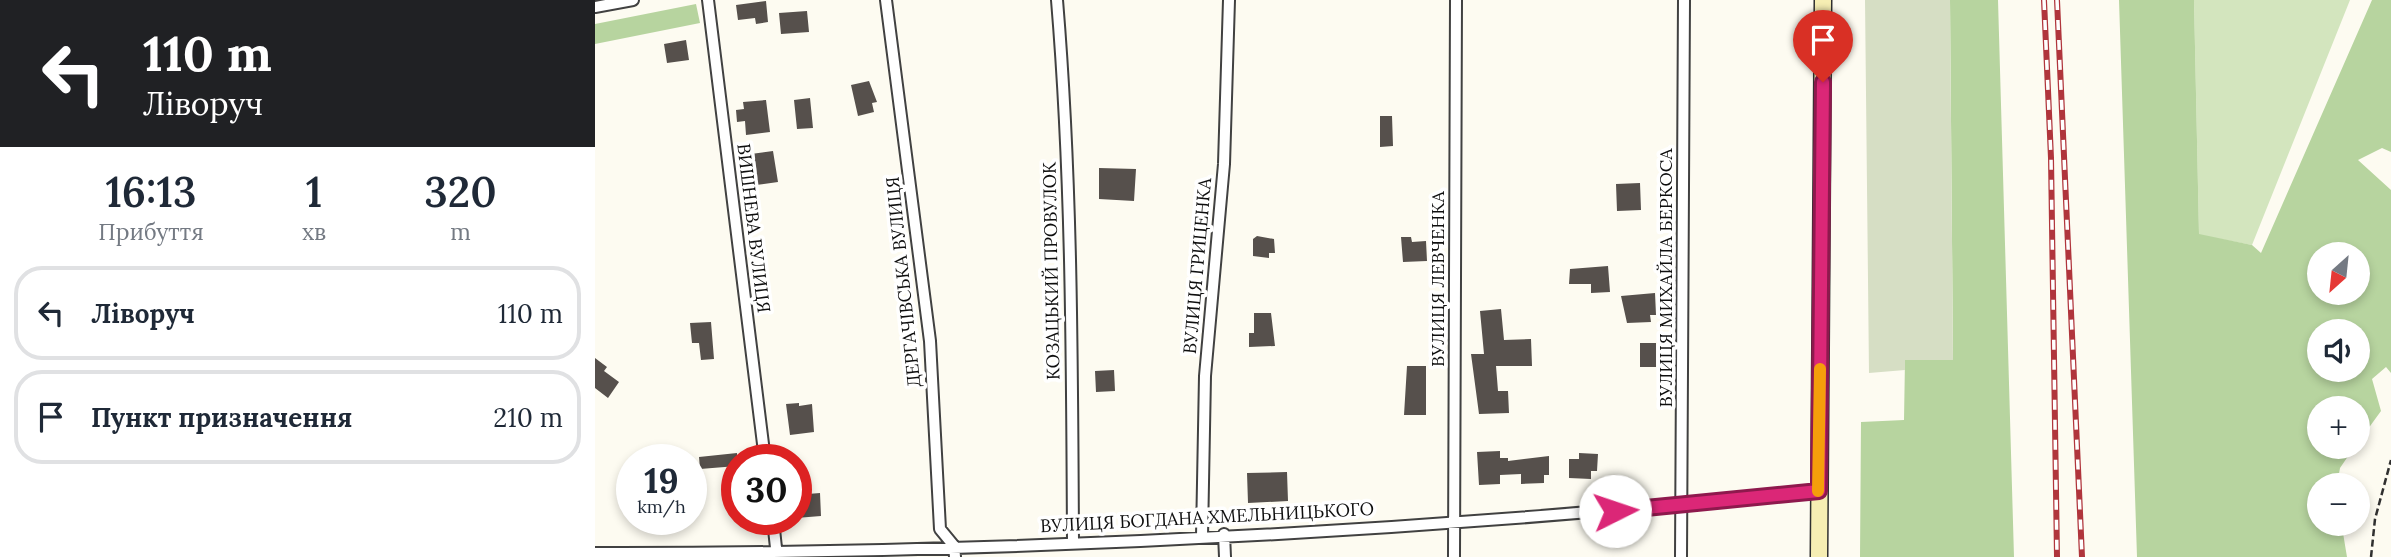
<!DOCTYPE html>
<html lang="uk">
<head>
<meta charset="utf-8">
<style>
  :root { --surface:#fff; --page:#f6f6f7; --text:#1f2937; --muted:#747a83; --line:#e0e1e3 }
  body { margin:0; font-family:Lora,serif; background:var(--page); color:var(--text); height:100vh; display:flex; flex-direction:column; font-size:26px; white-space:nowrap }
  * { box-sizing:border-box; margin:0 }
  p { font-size:23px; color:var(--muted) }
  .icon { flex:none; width:38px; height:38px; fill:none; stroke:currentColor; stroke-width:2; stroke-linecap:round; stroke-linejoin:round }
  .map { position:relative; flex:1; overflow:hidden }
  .details { display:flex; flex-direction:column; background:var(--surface); width:595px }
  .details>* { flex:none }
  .banner { background:#202124; color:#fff; overflow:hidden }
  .needle { width:46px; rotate:207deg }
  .tools { position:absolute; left:1712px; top:242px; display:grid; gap:14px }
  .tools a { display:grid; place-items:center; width:63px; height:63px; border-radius:50%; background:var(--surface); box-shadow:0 4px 10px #0003; font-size:35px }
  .speed { position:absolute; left:21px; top:444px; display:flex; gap:14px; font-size:35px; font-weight:700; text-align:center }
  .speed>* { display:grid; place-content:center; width:91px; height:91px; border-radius:50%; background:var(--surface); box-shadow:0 4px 10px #0003; line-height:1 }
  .speed small { font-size:18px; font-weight:400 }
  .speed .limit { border:10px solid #d22; background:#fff; color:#111 }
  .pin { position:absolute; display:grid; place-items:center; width:60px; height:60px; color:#fff; margin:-72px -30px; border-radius:50% 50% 50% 0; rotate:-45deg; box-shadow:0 0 7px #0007 }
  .pin .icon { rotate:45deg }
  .me { position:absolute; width:77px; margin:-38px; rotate:86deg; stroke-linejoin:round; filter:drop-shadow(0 0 5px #0008) }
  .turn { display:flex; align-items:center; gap:24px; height:147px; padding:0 28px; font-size:32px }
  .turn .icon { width:91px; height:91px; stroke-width:2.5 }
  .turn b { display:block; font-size:49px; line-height:60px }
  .eta { display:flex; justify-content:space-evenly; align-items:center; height:119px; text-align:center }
  .eta b { font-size:42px; font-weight:600; line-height:49px }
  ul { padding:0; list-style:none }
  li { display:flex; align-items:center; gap:21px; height:94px; margin:0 14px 10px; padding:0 14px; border:4px solid var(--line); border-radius:28px }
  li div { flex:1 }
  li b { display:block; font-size:26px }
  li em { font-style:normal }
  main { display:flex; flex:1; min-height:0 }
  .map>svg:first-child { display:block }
</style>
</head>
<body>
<main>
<section class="details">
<div class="banner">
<div class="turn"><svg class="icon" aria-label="left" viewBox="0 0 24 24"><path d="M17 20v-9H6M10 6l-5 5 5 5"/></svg><div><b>110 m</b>Ліворуч</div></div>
</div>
<div class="eta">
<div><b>16:13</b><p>Прибуття</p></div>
<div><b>1</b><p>хв</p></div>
<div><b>320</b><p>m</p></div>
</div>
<ul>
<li><svg class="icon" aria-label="left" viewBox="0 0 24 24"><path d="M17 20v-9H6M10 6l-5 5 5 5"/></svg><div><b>Ліворуч</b></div><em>110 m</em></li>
<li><svg class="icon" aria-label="arrive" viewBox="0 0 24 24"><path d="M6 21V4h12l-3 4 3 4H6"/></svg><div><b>Пункт призначення</b></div><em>210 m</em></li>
</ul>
</section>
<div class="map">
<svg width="1796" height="557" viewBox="0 0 1796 557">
  <rect width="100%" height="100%" fill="#fdfbf1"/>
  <!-- green -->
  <path fill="#d3e5be" d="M1599 0H1755L1657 245 1604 235Z"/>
  <!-- forest -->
  <path fill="#b7d49f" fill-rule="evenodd" d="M1355 0H1403L1419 557H1265L1266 422 1309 420 1310 360 1358 359Z
    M1524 0H1599L1604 234 1657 245 1666 253 1777 0H1796V152L1787 148 1763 160 1796 190V373L1791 367 1777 379 1786 411 1762 444V408H1724V446H1760L1745 468 1742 485H1724V523H1742L1748 533 1752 557H1542ZM1724 254H1762V292H1724ZM1724 331H1762V369H1724Z
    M101 4 105 23 0 44V24Z"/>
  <!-- cemetery -->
  <path fill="#d6dec4" d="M1270 0H1355L1358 360H1310V370L1274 373Z"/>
  <!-- building -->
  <path fill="#56504c" d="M171 1 173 22 161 24 160 18 143 20 141 5Z
    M212 11 214 32 186 34 184 13Z
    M91 40 94 60 72 63 69 44Z
    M274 81 282 102 277 103 279 112 263 116 256 85Z
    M215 98 218 128 202 129 199 100Z
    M171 100 175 132 151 135 150 121 142 122 141 110 149 109 148 102Z
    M785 116H797L798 146 785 147Z
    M178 151 183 182 161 185 156 154Z
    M504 168 541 169 539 201 504 199Z
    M1045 183 1046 210 1022 211 1021 184Z
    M662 236 679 239 680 253H674V258L658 256V239Z
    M806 237H816L817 242 831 241 832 261 808 262Z
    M1013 266 1015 292 996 293V284H974L975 269Z
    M1060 293 1061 315H1055L1056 322 1032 323 1026 296Z
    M906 309 909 340 936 339 937 366H901L903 391H913L914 413 884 414 876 354H889L885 311Z
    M659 313H676L680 346 654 347V333H659Z
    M116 322 119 359 106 360 104 343H97L95 323Z
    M1045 343H1061V367H1045Z
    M0 358 12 367 9 371 24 382 13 398 0 388Z
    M812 366H831V415H809Z
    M519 370 520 391 501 392 500 371Z
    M204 403V406L217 404 219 432 195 435 191 404Z
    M905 451V458H913V461L954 456V475H949V483L926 484V474L905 475V484L884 485 882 452Z
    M142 453V466L105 469 104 457Z
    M984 453 1003 454 1002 471H996V479L974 478V459H984Z
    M692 472 693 501 653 503 652 473Z
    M225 493 226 516 201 518V495Z"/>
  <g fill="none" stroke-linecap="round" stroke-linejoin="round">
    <!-- minor casing -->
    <g stroke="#414141" stroke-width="14">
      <path id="minor" d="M113 0 170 460
        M291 0 335 341 345 529 359 546 360 557
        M462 0C477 180 477 361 478 542
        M0 7 38 0
        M178 520 182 557
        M629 534 630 557
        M607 536 610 376 629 164 634 0
        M0 553C408 554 818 532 1224 491
        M859 557 861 0
        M1086 557 1089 0"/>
    </g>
    <!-- secondary casing -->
    <g stroke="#303030" stroke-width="19">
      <path id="secondary" d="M1224 557 1228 0"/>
    </g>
    <!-- path -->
    <path stroke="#303030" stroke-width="2.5" stroke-dasharray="7 3.5" stroke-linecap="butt" d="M1776 557 1780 519 1796 460"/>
    <!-- minor -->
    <use href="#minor" stroke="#fff" stroke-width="10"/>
    <!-- secondary -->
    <use href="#secondary" stroke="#f6eeb3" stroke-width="16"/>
    <!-- rail casing -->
    <g stroke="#b0353c" stroke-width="6">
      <path id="rail" d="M1449 0 1456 158 1462 557
        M1462 0 1487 557"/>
    </g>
    <!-- rail -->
    <use href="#rail" stroke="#fff" stroke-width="3.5" stroke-dasharray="10" stroke-linecap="butt"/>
  </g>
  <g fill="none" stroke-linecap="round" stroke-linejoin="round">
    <!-- route casing -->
    <g stroke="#8e194d" stroke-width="18">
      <path id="route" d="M1020 511 1224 491 1228 82"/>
    </g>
    <!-- route -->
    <use href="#route" stroke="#db2777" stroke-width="12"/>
    <!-- slow -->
    <path stroke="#f59e0b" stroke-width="12" d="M1223 491 1225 369"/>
  </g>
  <g text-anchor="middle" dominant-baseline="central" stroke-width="7" stroke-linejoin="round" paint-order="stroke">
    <!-- street labels -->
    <g font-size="18" fill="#0e0e0e" stroke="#fff">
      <text transform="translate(159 228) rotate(83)">ВИШНЕВА ВУЛИЦЯ</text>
      <text transform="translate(602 266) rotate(-85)">ВУЛИЦЯ ГРИЦЕНКА</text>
      <text transform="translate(456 271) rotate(-91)">КОЗАЦЬКИЙ ПРОВУЛОК</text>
      <text transform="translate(1070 278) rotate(-90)">ВУЛИЦЯ МИХАЙЛА БЕРКОСА</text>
      <text transform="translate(842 279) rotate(-90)">ВУЛИЦЯ ЛЕВЧЕНКА</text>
      <text transform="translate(308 282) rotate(-96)">ДЕРГАЧІВСЬКА ВУЛИЦЯ</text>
      <text transform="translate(612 517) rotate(-3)">ВУЛИЦЯ БОГДАНА ХМЕЛЬНИЦЬКОГО</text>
    </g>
  </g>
</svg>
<div class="tools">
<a><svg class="needle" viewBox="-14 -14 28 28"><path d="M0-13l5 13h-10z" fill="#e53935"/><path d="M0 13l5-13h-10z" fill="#747a83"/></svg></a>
<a><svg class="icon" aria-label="sound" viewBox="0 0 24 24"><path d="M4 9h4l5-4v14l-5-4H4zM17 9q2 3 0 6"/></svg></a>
<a>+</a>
<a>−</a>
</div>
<div class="speed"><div>19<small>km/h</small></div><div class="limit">30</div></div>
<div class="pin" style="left:1228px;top:82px;background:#d93025"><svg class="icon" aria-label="arrive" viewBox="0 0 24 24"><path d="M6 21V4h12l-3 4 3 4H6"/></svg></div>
<svg class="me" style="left:1020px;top:511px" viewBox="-20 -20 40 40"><circle r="19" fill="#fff"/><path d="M0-13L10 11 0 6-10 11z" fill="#db2777"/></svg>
</div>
</main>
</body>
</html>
